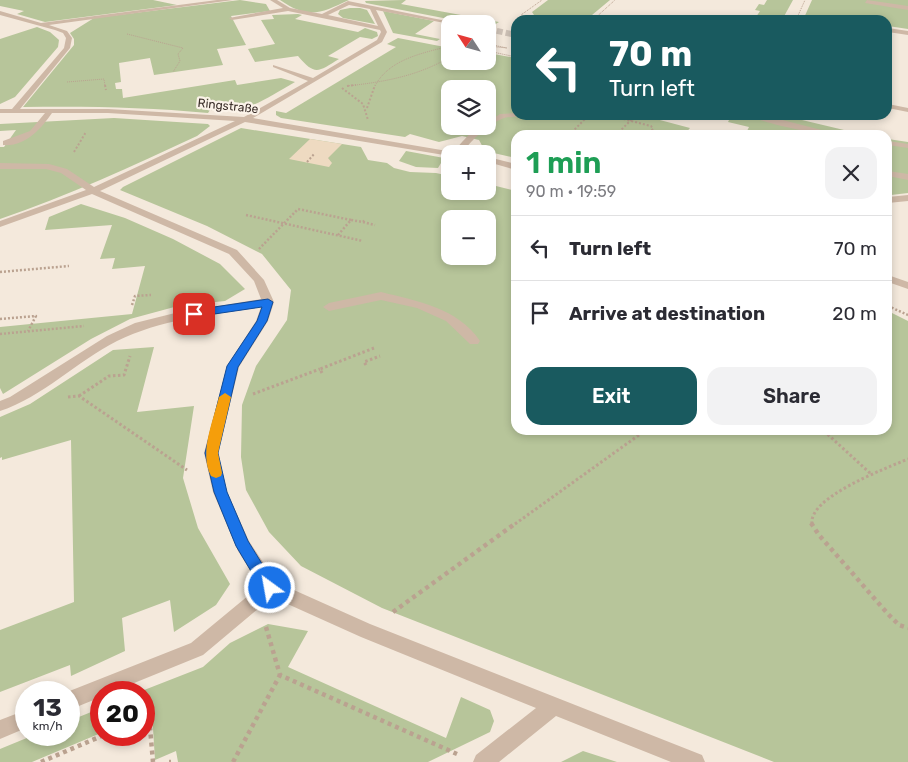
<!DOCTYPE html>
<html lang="en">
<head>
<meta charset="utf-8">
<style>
  :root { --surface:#fff; --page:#f2f2f3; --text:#2b2b33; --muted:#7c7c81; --line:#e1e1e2; --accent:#195a5f }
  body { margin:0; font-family:Rubik,sans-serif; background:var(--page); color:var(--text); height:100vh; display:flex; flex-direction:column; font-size:19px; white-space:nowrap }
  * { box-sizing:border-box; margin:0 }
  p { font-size:16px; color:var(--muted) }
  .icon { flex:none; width:28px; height:28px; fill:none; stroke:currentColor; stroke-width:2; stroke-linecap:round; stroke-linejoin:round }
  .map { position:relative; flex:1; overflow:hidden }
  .drawer { position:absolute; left:511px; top:130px; width:381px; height:305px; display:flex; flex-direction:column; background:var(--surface); border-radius:15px; box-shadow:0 2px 8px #0003 }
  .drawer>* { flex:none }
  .guide { position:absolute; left:511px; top:15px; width:381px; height:105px; border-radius:15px; box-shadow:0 2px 8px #0003; background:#195a5f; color:#fff; overflow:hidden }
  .needle { width:32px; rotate:306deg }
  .controls { position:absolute; left:441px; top:15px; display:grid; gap:10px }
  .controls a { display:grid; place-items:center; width:55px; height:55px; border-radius:10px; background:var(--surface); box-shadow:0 2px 8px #0003; font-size:25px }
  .speed { position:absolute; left:15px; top:681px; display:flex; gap:10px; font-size:25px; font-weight:700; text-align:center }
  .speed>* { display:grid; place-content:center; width:65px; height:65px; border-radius:50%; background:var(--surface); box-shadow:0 2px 8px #0003; line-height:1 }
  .speed small { font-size:12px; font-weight:400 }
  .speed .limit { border:8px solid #d22; background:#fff; color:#111 }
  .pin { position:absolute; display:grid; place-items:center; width:42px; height:42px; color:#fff; margin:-21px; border-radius:10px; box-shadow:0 2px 8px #0006 }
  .me { position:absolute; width:55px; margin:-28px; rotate:328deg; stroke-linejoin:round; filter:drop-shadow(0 0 4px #0008) }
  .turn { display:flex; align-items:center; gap:18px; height:105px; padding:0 15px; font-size:22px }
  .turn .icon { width:65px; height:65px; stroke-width:2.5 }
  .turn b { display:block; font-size:35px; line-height:42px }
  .round { display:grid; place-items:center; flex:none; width:52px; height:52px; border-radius:15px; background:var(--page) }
  .head { display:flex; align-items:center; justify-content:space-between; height:85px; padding:0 15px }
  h1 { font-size:30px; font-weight:600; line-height:38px; color:#1e9e55 }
  .action { display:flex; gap:10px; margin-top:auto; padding:10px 15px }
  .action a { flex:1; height:58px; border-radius:15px; background:var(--accent); color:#fff; font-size:20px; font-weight:600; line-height:58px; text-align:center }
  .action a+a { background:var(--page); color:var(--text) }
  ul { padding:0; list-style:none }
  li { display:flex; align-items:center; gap:15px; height:65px; padding:0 15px; border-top:1px solid var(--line) }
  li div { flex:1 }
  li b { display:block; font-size:19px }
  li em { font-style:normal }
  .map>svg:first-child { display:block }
</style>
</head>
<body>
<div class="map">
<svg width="908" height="762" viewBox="0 0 908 762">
  <rect width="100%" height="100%" fill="#f4e9dc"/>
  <!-- green -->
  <path fill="#b7c59a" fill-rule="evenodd" d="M0 0H153L177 5 45 22 17 14 24 11 0 6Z
    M240 0 266 4 270 11 231 16 246 45 217 49 223 65 154 75 150 58 119 63 121 82 115 83 116 89H122L123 98 235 80 237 85 281 78 295 82C263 100 248 114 210 110L208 113C146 107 85 106 23 107L74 45V39L70 33 94 18Z
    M280 0H349C321 13 309 20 280 0Z
    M403 0H406L401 4 499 22 491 27 488 26V24H474L366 3 365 1Z
    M548 0H610L586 20H549L536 18 532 12Z
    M767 0H793L782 20H754L760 11 755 10 759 4 764 5Z
    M812 0H908V29L888 26V20H851L820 15 818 20H803Z
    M350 8H360L367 10 375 24 343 18 338 14 340 10Z
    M383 11 434 21 415 34 440 39 437 41 393 33Z
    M298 14 302 15 295 19 358 32 365 28 377 32 378 36 372 39 360 37 328 56 339 59C318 72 315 76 298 56L255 62 248 49 275 44 261 20 274 19 272 15Z
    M37 27 50 32 59 40 58 47 15 97 0 104V39Z
    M398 38 450 48V61H488V53L516 58 514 61H516V115H641L690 128 684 135 523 134 516 135V158L485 151 479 140 462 136 439 142 410 134 405 137 281 118 276 115V111L286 113 396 47 387 44ZM450 89H488V126H450Z
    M716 115H781L865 135H745L749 127 728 122 730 118Z
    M114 118 208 124 210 126 197 136C132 166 68 196 0 219V147H4L16 130 0 131V124Z
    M241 128 361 147 368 160 387 163 394 168 410 172 436 173 450 176V191H488V184L516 191V430H888V311L908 321V762H774L382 608 301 566 269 532 246 490 241 457 242 405 256 366 287 320 291 290 262 254 207 226 120 190 123 187ZM450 219H488V256H450Z
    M888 139 908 142V193L891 195 888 193Z
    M406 151 444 158 438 168 416 167 399 161Z
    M81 204 125 218 173 239 220 264 245 289 225 301 178 306 130 319 91 339 3 394 0 388V327L132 314 145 266 112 269 115 258 100 259 112 225 45 230 49 217Z
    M154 347 137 412 194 406 183 478 198 528 230 584 216 605 174 632 170 600 122 618 125 651 71 676 70 665 0 692V630L74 602 71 440 2 460V457L0 458V417L30 404 113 350Z
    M268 624 308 631 288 667 446 738 461 697 490 710 494 721 490 732 428 762H178L176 751 155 760 152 712 144 715V692H139L203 667 230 643Z
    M101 708V733L32 762H0V749L34 735H69V721Z
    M583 751 617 762H561Z"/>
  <!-- plaza -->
  <path fill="#eedac1" d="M310 139 342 144 328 158 332 163 329 167 289 159Z"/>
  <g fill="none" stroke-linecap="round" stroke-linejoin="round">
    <!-- minor-tunnel -->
    <path stroke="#cfc3b8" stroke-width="6" stroke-dasharray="6 3" stroke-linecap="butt" d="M488 29 516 35"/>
    <!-- path-far4 -->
    <path stroke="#baa290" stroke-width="1" stroke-dasharray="1 1" stroke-linecap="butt" d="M541 20 521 15 542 0
      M593 20 615 0
      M796 20 805 0
      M127 34 183 48 178 54 180 61 173 72
      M488 44 507 48 488 46
      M488 51 516 57
      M67 82 104 79 105 86
      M347 86C384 82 418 76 450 57
      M375 86C389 59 423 53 450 46"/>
    <!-- path-far3 -->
    <path stroke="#baa290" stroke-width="2" stroke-dasharray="2 2" stroke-linecap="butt" d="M105 85 106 90
      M347 86 356 85
      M342 88 363 104 368 120
      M367 108 375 85
      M608 115 651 126 653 129 647 135
      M529 131 545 135
      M569 135 589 115
      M616 135 636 115
      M74 152 86 132
      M307 162 315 153"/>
    <!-- path-far2 -->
    <path stroke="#baa290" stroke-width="2.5" stroke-dasharray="2 2" stroke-linecap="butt" d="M246 215 363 241
      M363 222 375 225
      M338 235 351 220 363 222 365 220
      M259 249 298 209 351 220
      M0 272 69 266
      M132 305 135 296 151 295
      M888 306 908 315
      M0 319 36 316 28 331
      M0 334 84 326"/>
    <!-- path-far1 -->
    <path stroke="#baa290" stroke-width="3" stroke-dasharray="2.5 2.5" stroke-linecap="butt" d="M366 365 364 362 380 356
      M322 373 320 369 374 348
      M253 394 320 369
      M79 396 109 376 124 375 130 356
      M68 397 79 396 187 470
      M824 431 871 474
      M515 524 646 430
      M812 524C808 497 887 468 908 459"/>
    <!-- path -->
    <path stroke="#baa290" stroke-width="4.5" stroke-dasharray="4 4" stroke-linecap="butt" d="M811 523 819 535 888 614 899 625 908 628
      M393 612 516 523
      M266 627 280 675 457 754
      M144 718 149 716 153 762
      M41 762 104 735
      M169 762H171
      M233 762 280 675"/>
    <!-- minor -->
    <path fill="#ceb8a6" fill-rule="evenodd" d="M217 0H233L49 25 67 31 72 38 70 48 20 109H108L244 117 308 81 273 67V65L313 78 377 40 381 32 380 30 288 11 232 20 229 18 283 8 270 0H277L290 8 322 14 348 1 461 24H450L376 10 387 32 382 42 253 118 453 152C463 142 473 126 488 126V122L500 114 516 113V115H520C515 118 510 116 504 118 487 124 472 140 461 154H450V156L245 122 100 191 237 250 264 280 274 302 268 321 239 367 218 453 227 492 249 541 276 582 370 624 702 755 705 762H671L556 716 499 762H473L476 755 536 708 361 637 272 597 203 655 112 692H101V697L69 710 67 692 191 643 260 586 238 551 213 492 204 453 227 366 256 321 261 307C212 315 162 319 117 341 77 361 43 397 0 411V401L10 397 107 336 135 323 175 313 261 299 254 281 229 254 92 194 0 227V221L86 190 61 173 46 169H0V163L49 164 67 169 94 187 235 121 108 113H52C41 129 25 147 3 145V141L30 131 45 113H0V109H12L64 48 66 38 63 33 55 30 0 15V11L41 23ZM349 5 370 9 378 26 328 15Z
      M867 0 908 6V10L865 3Z
      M823 18 826 19 827 20H820Z
      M888 28 908 31V35L888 32Z
      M888 104 908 108V112L888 108Z
      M750 115H763L841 135C823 135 764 125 750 115Z
      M888 141 908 144V148L888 145Z
      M488 157 516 164V170L488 162Z
      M888 171 908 174V180L888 176Z
      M908 195V201L888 203V197Z
      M888 275 908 282V289L888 282Z
      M381 292C417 301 458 308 480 341L478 344H470L446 321 417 308 381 300 329 311 323 307 329 303Z
      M26 710V728L0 739V720Z"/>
  </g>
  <!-- route -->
  <path fill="#1a73e8" stroke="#114b97" d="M268 299 273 302 267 321 238 367 218 453 227 492 248 541 277 588 275 593 270 595 264 593 236 546 214 492 205 453 227 366 257 321 262 307 194 317 189 314 194 310Z"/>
  <!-- slow -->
  <path fill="#f59e0b" d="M225 393 231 397 218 453 222 473 221 476 216 478 211 476C199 452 213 422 219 397Z"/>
  <g text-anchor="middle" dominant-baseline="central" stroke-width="4.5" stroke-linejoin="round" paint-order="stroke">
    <!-- far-street labels -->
    <g font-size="12" fill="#392d28" stroke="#fbf3e9">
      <text transform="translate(228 106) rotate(6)">Ringstraße</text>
    </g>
  </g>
</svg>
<div class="controls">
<a><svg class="needle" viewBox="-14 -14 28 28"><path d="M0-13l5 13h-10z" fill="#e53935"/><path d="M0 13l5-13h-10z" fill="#7c7c81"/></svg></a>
<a><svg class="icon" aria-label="layers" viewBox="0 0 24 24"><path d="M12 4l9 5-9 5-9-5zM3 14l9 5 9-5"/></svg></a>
<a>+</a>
<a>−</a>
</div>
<div class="speed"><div>13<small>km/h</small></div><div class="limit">20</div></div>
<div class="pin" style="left:194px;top:314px;background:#d93025"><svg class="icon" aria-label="arrive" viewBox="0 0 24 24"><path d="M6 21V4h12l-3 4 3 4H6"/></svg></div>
<svg class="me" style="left:270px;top:588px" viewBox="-20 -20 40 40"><circle r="17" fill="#1a73e8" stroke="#fff" stroke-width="3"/><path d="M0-11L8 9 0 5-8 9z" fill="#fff"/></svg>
<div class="guide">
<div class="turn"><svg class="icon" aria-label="left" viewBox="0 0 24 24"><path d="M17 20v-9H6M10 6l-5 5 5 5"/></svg><div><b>70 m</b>Turn left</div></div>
</div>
<section class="drawer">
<div class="head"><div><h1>1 min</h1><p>90 m · 19:59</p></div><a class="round"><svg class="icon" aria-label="close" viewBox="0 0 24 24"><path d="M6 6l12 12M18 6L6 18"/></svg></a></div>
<ul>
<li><svg class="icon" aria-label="left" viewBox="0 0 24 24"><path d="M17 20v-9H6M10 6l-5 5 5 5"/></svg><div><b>Turn left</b></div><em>70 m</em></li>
<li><svg class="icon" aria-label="arrive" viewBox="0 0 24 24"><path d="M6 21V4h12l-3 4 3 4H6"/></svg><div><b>Arrive at destination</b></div><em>20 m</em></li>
</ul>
<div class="action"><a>Exit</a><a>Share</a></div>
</section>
</div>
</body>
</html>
